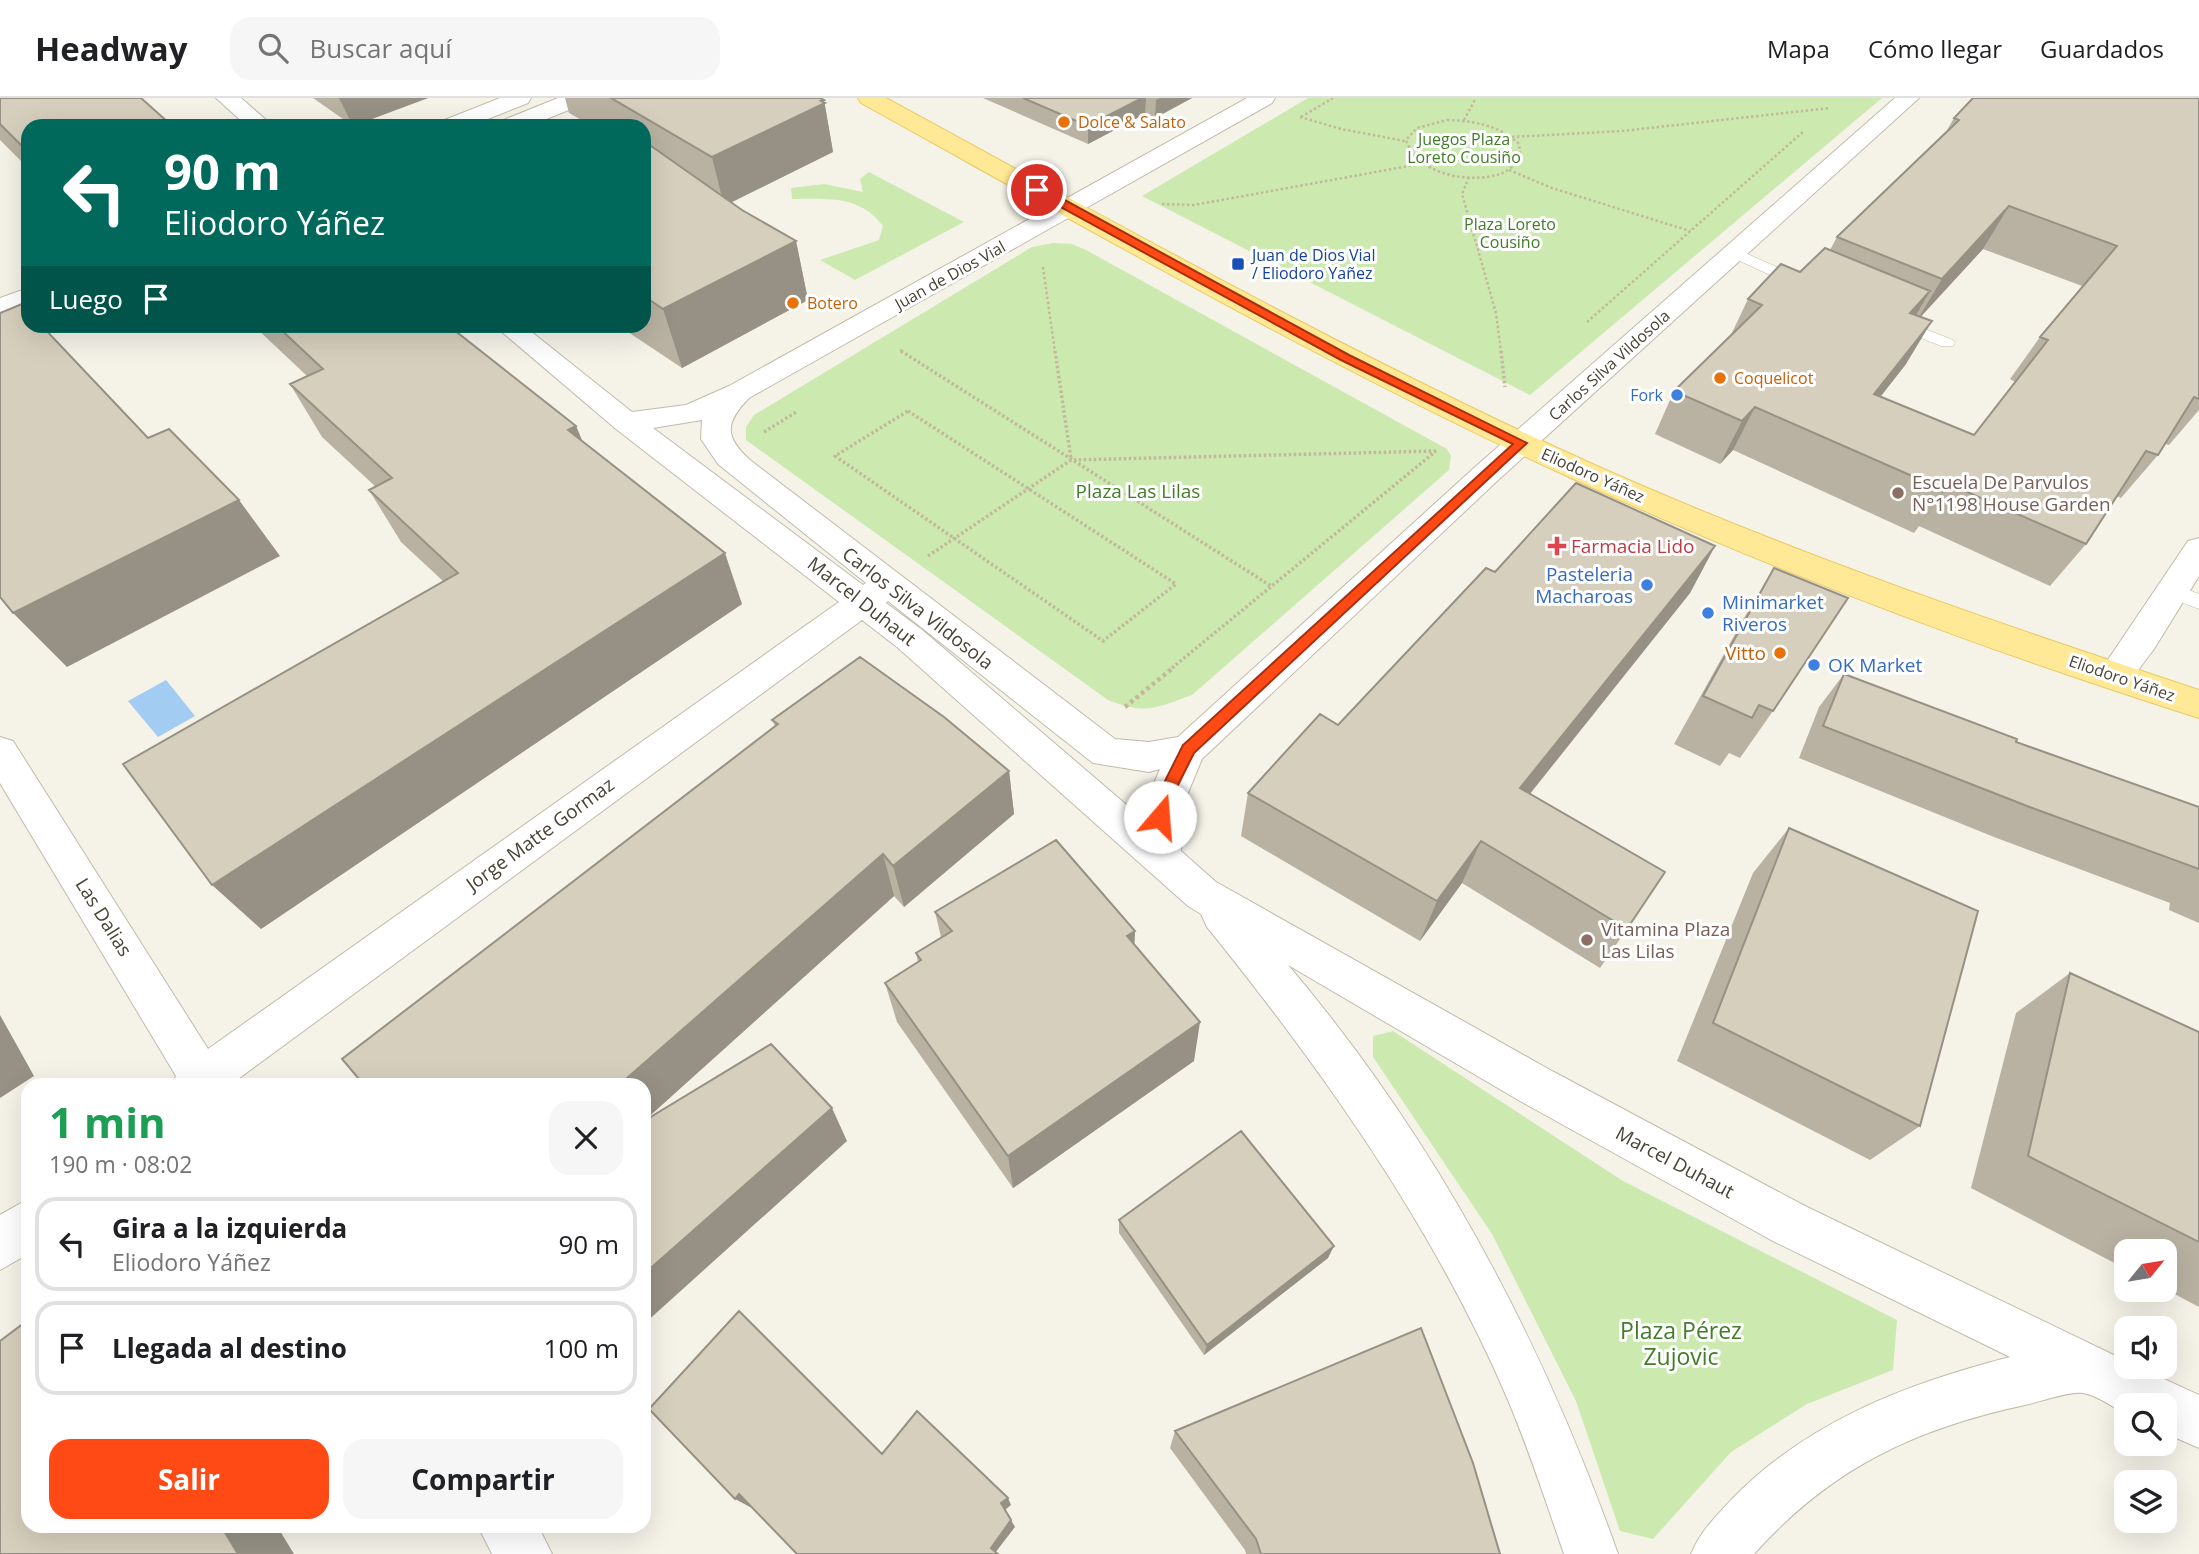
<!DOCTYPE html>
<html lang="es">
<head>
<meta charset="utf-8">
<style>
  :root { --surface:#fff; --page:#f6f6f6; --text:#202124; --muted:#757577; --line:#e0e0e0; --accent:#ff4a15 }
  body { margin:0; font-family:"Open Sans",sans-serif; background:var(--page); color:var(--text); height:100vh; display:flex; flex-direction:column; font-size:26px; white-space:nowrap }
  * { box-sizing:border-box; margin:0 }
  p { font-size:23px; color:var(--muted) }
  .icon { flex:none; width:38px; height:38px; fill:none; stroke:currentColor; stroke-width:2; stroke-linecap:round; stroke-linejoin:round }
  .map { position:relative; flex:1; overflow:hidden }
  .sheet { position:absolute; left:21px; top:980px; width:630px; height:455px; display:flex; flex-direction:column; background:var(--surface); border-radius:21px; box-shadow:0 7px 28px #0002 }
  .sheet>* { flex:none }
  .hud { position:absolute; left:21px; top:21px; width:630px; height:214px; border-radius:21px; box-shadow:0 7px 28px #0002; background:#00695c; color:#fff; overflow:hidden }
  .needle { width:46px; rotate:60deg }
  .tools { position:absolute; left:2114px; top:1141px; display:grid; gap:14px }
  .tools a { display:grid; place-items:center; width:63px; height:63px; border-radius:14px; background:var(--surface); box-shadow:0 7px 28px #0002; font-size:35px }
  .pin { position:absolute; display:grid; place-items:center; width:60px; height:60px; color:#fff; margin:-30px; border:4px solid #fff; border-radius:50%; box-shadow:0 2px 7px #0007 }
  .me { position:absolute; width:77px; margin:-38px; rotate:18deg; stroke-linejoin:round; filter:drop-shadow(0 0 5px #0008) }
  .turn { display:flex; align-items:center; gap:24px; height:147px; padding:0 28px; font-size:32px }
  .turn .icon { width:91px; height:91px; stroke-width:2.5 }
  .turn b { display:block; font-size:49px; line-height:60px }
  .then { display:flex; align-items:center; height:66px; padding:0 28px; background:#0003; gap:14px; font-size:26px }
  .round { display:grid; place-items:center; flex:none; width:74px; height:74px; border-radius:21px; background:var(--page) }
  .head { display:flex; align-items:center; justify-content:space-between; height:119px; padding:0 28px }
  h1 { font-size:42px; font-weight:700; line-height:52px; color:#1e9e55 }
  .primary-button { display:flex; gap:14px; margin-top:auto; padding:14px 28px }
  .primary-button a { flex:1; height:80px; border-radius:21px; background:var(--accent); color:#fff; font-size:28px; font-weight:700; line-height:80px; text-align:center }
  .primary-button a+a { background:var(--page); color:var(--text) }
  ul { padding:0; list-style:none }
  li { display:flex; align-items:center; gap:21px; height:94px; margin:0 14px 10px; padding:0 14px; border:4px solid var(--line); border-radius:21px }
  li div { flex:1 }
  li b { display:block; font-size:26px }
  li em { font-style:normal }
  header { display:flex; align-items:center; gap:42px; box-sizing:border-box; height:98px; padding:0 35px; background:var(--surface); border-bottom:2px solid var(--line) }
  header strong { font-size:33px }
  nav { display:flex; gap:38px; margin-inline-start:auto; font-size:24px }
  .search { width:490px; height:63px; background:var(--page); display:flex; align-items:center; gap:18px; box-sizing:border-box; padding:0 24px; border-radius:21px; color:var(--muted); font-size:26px }
  .map>svg:first-child { display:block }
</style>
</head>
<body>
<header>
<strong>Headway</strong>
<div class="search"><svg class="icon" aria-label="search" viewBox="0 0 24 24"><circle cx="10" cy="10" r="6"/><path d="M15 15l6 6"/></svg>Buscar aquí</div>
<nav><a>Mapa</a><a>Cómo llegar</a><a>Guardados</a></nav>
</header>
<div class="map">
<svg width="2199" height="1456" viewBox="0 0 2199 1456">
  <rect width="100%" height="100%" fill="#f5f2e8"/>
  <!-- green -->
  <path fill="#cceab0" d="M1308 0H1882L1530 297 1142 98Z
    M869 74 964 124 855 182 820 162 879 142 883 128C860 97 827 101 792 101L791 90 824 86 863 94 860 81Z
    M1053 145 1072 146 1086 152 1447 351 1451 358 1449 372 1192 597C1156 610 1145 617 1108 602L746 342V329L754 317 1032 149Z
    M1393 933 1623 1083 1897 1222 1893 1272 1807 1306 1731 1354 1653 1441 1620 1433 1576 1303 1492 1136 1373 959V938Z"/>
  <!-- water -->
  <path fill="#a3ccf3" d="M166 582 195 618 158 639 128 603Z"/>
  <g fill="none" stroke-linecap="round" stroke-linejoin="round">
    <!-- service casing -->
    <g stroke="#c1bbaa" stroke-width="1">
      <path id="service" d="M1734 150 1808 183 1810 186 1808 189H1796L1729 158V152Z
        M1895 219 1953 242 1955 245 1953 248H1941L1889 227 1887 224Z
        M2172 486 2199 496V511L2165 498 2162 493Z"/>
    </g>
    <!-- minor casing -->
    <g stroke="#c1bbaa" stroke-width="2">
      <path id="minor" d="M216 0H241L273 28H247Z
        M1247 0H1275L1272 5 749 300C725 325 724 338 750 362L1115 641 1149 644 1178 639 1474 370 1895 0H1919L1496 384 1202 661 1185 702 1181 753 1216 784 1552 973 1805 1108 2126 1263V1269H2138L2199 1297V1350L2165 1335V1307H2126V1316C2114 1310 2097 1297 2083 1295 2070 1293 2039 1304 2025 1307 1914 1331 1831 1370 1754 1456H1691C1701 1432 1718 1416 1736 1397 1811 1322 1909 1285 2010 1259L1771 1142 1520 1003 1288 867C1436 1041 1542 1241 1618 1456H1564C1546 1404 1529 1352 1508 1302 1434 1129 1324 974 1207 829L1201 816 1188 808 897 549 862 522 230 987H172L176 978 0 685V639L13 643 208 951 839 504 616 331 495 228H524L632 314 686 307 729 288ZM702 322 701 341 718 366 866 485 863 487 653 330ZM888 503 1093 665 1149 674 1160 671 1147 702 1143 721 921 531 886 505Z
        M2199 440V478L2154 551 2127 587 2115 591 2103 587 2097 578 2188 443Z
        M28 1101V1156L0 1172V1117Z
        M478 1428H538L552 1456H492Z"/>
    </g>
    <!-- tertiary casing -->
    <g stroke="#c1bbaa" stroke-width="2">
      <path id="tertiary" d="M500 0H531L528 5 470 28H438L442 23Z
        M558 0H589L586 5 529 28H497L501 23Z
        M28 190V208L0 218V200Z"/>
    </g>
    <!-- primary casing -->
    <g stroke="#e8ca63" stroke-width="2">
      <path id="primary" d="M858 0H886C1117 126 1347 255 1588 364 1786 453 1993 524 2199 592V620C1985 552 1773 473 1569 379 1326 268 1094 134 861 5Z"/>
    </g>
    <!-- path-far2 -->
    <path stroke="#c3b89b" stroke-width="2.5" stroke-dasharray="2.5 2.5" stroke-linecap="butt" d="M1300 19 1341 31 1405 43
      M1301 19 1333 0
      M1447 22C1474 23 1499 27 1519 46L1521 62C1514 67 1506 75 1497 77 1465 85 1418 76 1406 42L1417 30Z
      M1464 22 1476 0
      M1512 39 1622 33 1830 10
      M1509 72 1552 90 1690 133
      M1469 79 1462 96 1496 215 1501 254
      M1162 106 1194 107 1420 66
      M1043 169 1055 254
      M1587 224 1804 33
      M900 252 904 254"/>
    <!-- path-far1 -->
    <path stroke="#c3b89b" stroke-width="3.5" stroke-dasharray="2.5 2.5" stroke-linecap="butt" d="M901 253 1271 488
      M1055 253 1071 361
      M1501 253 1505 289
      M908 313 1176 486 1103 543 835 358Z
      M764 334 798 313
      M928 458 1071 362 1436 353
      M1172 570 1436 353"/>
    <!-- path -->
    <path stroke="#c3b89b" stroke-width="4.5" stroke-dasharray="3.5 3.5" stroke-linecap="butt" d="M1125 609 1174 569"/>
    <!-- service -->
    <use href="#service" fill="#fff" fill-rule="evenodd"/>
    <!-- minor -->
    <use href="#minor" fill="#fff" fill-rule="evenodd"/>
    <!-- tertiary -->
    <use href="#tertiary" fill="#fff" fill-rule="evenodd"/>
    <!-- primary -->
    <use href="#primary" fill="#ffe997" fill-rule="evenodd"/>
  </g>
  <!-- wall -->
  <path fill="#b9b2a3" fill-rule="evenodd" d="M0 0 169 25 171 28H28V70L0 42Z
    M313 0H428L353 28Z
    M565 0H820L824 2 833 54 731 104 742 112 796 143 808 202 682 270 619 228H644V28H592L569 15Z
    M983 0H1192L1155 20 1145 16 1088 46Z
    M2199 0V312L2169 347 2165 346 2158 357 2121 400 2117 398 2086 446 2050 488 1919 428 1914 435 1733 352 1720 366 1655 336 1674 293 1730 239 1748 201 1800 174 1830 152 1837 139 1946 34 1954 20ZM1983 151 2082 188 2040 239 2010 281 2015 284 1974 337 1880 299 1906 266 1920 219Z
    M254 228H449L576 328 582 343 742 506 261 831 443 483 401 444 369 392 376 389 322 339 290 286 307 278Z
    M1715 448 1690 495 1530 696 1627 831 1600 870 1462 785 1420 843 1241 738 1248 695 1338 627 1495 474Z
    M1774 470 1773 613 1740 660 1729 655 1720 668 1674 646 1744 520Z
    M1844 576 2016 644 2199 709V825L2169 812 2170 805 1994 739 1799 660 1819 609Z
    M772 622 1009 673 1014 716 904 809 894 798 644 1023V987L775 628Z
    M1789 730 1920 1028 1870 1062 1677 963 1753 775Z
    M935 814 1135 833 1134 847 1194 963 1013 1090 897 924 885 885 918 864 916 855 941 839Z
    M2070 875 2199 934V1209L2165 1191V1153H2126V1171L1971 1090 2016 915Z
    M1119 1122 1328 1160 1204 1257 1119 1135Z
    M1175 1333 1500 1456H1246L1245 1452 1170 1350Z"/>
  <!-- shaded-wall -->
  <path fill="#969184" d="M339 0H428L353 28Z
    M1142 0H1146L1145 16 1088 46V28Z
    M1160 0H1192L1155 20 1156 2Z
    M824 2 833 54 724 108 712 59Z
    M2009 108 1983 151 1916 224 1942 181Z
    M796 143 808 202 682 270 663 211Z
    M1930 193 1905 236 1910 215Z
    M1932 223 1906 266 1849 339 1874 296Z
    M1755 309 1733 352 1720 366 1742 323Z
    M576 328 598 380 568 332Z
    M1949 386 1914 435 1944 392Z
    M239 402 280 458 67 569 13 515Z
    M1715 448 1690 495 1500 733 1520 690Z
    M725 455 742 506 261 831 212 787Z
    M1009 673 1014 716 904 809 893 768Z
    M1481 743 1462 785 1420 843 1437 803Z
    M883 756 894 798 644 1023V987H619Z
    M1135 833 1133 875 1127 838Z
    M0 917 34 978 0 1000Z
    M1200 924 1194 963 1013 1090 1008 1058Z
    M832 1010 847 1043 644 1226V1176Z
    M1334 1148 1328 1160 1204 1257 1207 1247Z
    M739 1396 754 1404 750 1409 735 1401Z
    M1008 1400 1011 1407 1005 1412 1001 1405Z
    M1011 1422 1015 1429 995 1455 991 1450Z
    M221 1428H277L294 1456H238Z"/>
  <!-- building -->
  <path fill="#d7cfbd" stroke="#969184" stroke-width="2" d="M0 0H141L169 25 160 28H28V54L0 26Z
    M611 0H820L824 2 821 3 825 5 712 59Z
    M1023 0H1142L1088 28Z
    M1973 0H2199V301L2194 299 2158 357 2146 353 2086 446 1949 386 1944 392 1755 309 1742 323 1674 293 1762 207 1748 201 1781 166 1800 174 1825 150 1930 193 1910 215 1932 223 1874 296 1974 337 2048 242 2040 239 2117 148 2009 108 1942 181 1837 139 1959 22 1954 20Z
    M644 43 742 112 796 143 663 211 644 198Z
    M22 206 28 213V228H42L148 340 169 331 239 402 13 515 0 499V215Z
    M277 228H449L576 328 568 332 725 455 212 787 123 666 458 475 369 392 392 380 290 286 323 271Z
    M1576 385 1715 448 1520 690 1665 774 1627 831 1481 743 1437 803 1248 695 1320 616 1338 627 1486 470 1495 474Z
    M1774 470 1848 500 1773 613 1759 607 1752 620 1703 598Z
    M860 559 944 619 1009 673 893 768 883 756 619 987H364L342 961 778 626 772 622Z
    M1844 576 2017 641 2016 644 2199 709V771L2027 708 1823 628Z
    M1789 730 1978 813 1920 1028 1713 925Z
    M1056 742 1135 833 1127 838 1200 924 1008 1058 885 885 921 862 916 855 952 833 935 814Z
    M2070 875 2199 934V1144L2028 1058Z
    M771 946 832 1010 644 1176V1023Z
    M1241 1033 1334 1148 1207 1247 1119 1122Z
    M739 1213 882 1356 917 1313 1008 1400 1001 1405 1011 1422 991 1450 998 1456H797L739 1396 735 1401 649 1311Z
    M28 1222V1428H221L238 1456H0V1243Z
    M1421 1230 1473 1365 1500 1456H1261L1256 1441 1175 1333Z"/>
  <!-- route -->
  <path fill="#ff4a15" stroke="#a6300e" stroke-width="2" d="M1033 89H1041L1349 257 1527 345 1194 655 1176 691 1168 719 1160 725 1152 719 1161 691 1183 647 1513 346 1341 262 1033 94Z"/>
  <!-- markers -->
  <g fill="#e8710a" stroke="#fff" stroke-width="2.5">
    <circle cx="1064" cy="24" r="7"/>
    <circle cx="793" cy="205" r="7"/>
    <circle cx="1720" cy="280" r="7"/>
    <circle cx="1780" cy="555" r="7"/>
  </g>
  <rect fill="#1a4fb4" stroke="#fff" stroke-width="2.5" x="1231" y="159" width="14" height="14" rx="3.5"/>
  <g fill="#3f7fe0" stroke="#fff" stroke-width="2.5">
    <circle cx="1677" cy="297" r="7"/>
    <circle cx="1647" cy="487" r="7"/>
    <circle cx="1708" cy="515" r="7"/>
    <circle cx="1814" cy="567" r="7"/>
  </g>
  <g fill="#8d6e63" stroke="#fff" stroke-width="2.5">
    <circle cx="1898" cy="395" r="7"/>
    <circle cx="1587" cy="842" r="7"/>
  </g>
  <path fill="#e0444e" stroke="#fff" stroke-width="2.5" d="M1553.5 437.5h7v7h7v7h-7v7h-7v-7h-7v-7h7z"/>
  <g text-anchor="middle" dominant-baseline="central" stroke-width="6" stroke-linejoin="round" paint-order="stroke">
    <!-- far-food labels -->
    <g font-size="16" fill="#c56008" stroke="#fff" text-anchor="start">
      <text x="1078" y="24">Dolce &amp; Salato</text>
      <text x="807" y="205">Botero</text>
      <text x="1734" y="280">Coquelicot</text>
    </g>
    <!-- far-park labels -->
    <g font-size="16" fill="#417d27" stroke="#fff">
      <text x="1464" y="41">Juegos Plaza<tspan x="1464" dy="18">Loreto Cousiño</tspan></text>
      <text x="1510" y="126">Plaza Loreto<tspan x="1510" dy="18">Cousiño</tspan></text>
    </g>
    <!-- far-transit labels -->
    <g font-size="16" fill="#164399" stroke="#fff" text-anchor="start">
      <text x="1252" y="157">Juan de Dios Vial<tspan x="1252" dy="18">/ Eliodoro Yañez</tspan></text>
    </g>
    <!-- far-street labels -->
    <g font-size="16" fill="#494337" stroke="#fff">
      <text transform="translate(950 177) rotate(-29)">Juan de Dios Vial</text>
      <text transform="translate(1609 267) rotate(-42)">Carlos Silva Vildosola</text>
      <text transform="translate(1593 377) rotate(24)">Eliodoro Yáñez</text>
      <text transform="translate(2122 580) rotate(19)">Eliodoro Yáñez</text>
    </g>
    <!-- far-shop labels -->
    <g font-size="16" fill="#366cbe" stroke="#fff" text-anchor="end">
      <text x="1663" y="297">Fork</text>
    </g>
    <!-- education labels -->
    <g font-size="19" fill="#785e54" stroke="#fff" text-anchor="start">
      <text x="1912" y="384">Escuela De Parvulos<tspan x="1912" dy="22">N°1198 House Garden</tspan></text>
      <text x="1601" y="831">Vitamina Plaza<tspan x="1601" dy="22">Las Lilas</tspan></text>
    </g>
    <!-- park labels -->
    <g font-size="19" fill="#417d27" stroke="#fff">
      <text x="1138" y="393">Plaza Las Lilas</text>
    </g>
    <!-- health labels -->
    <g font-size="19" fill="#be3a42" stroke="#fff" text-anchor="start">
      <text x="1571" y="448">Farmacia Lido</text>
    </g>
    <!-- shop labels -->
    <g font-size="19" fill="#366cbe" stroke="#fff" text-anchor="start">
      <text x="1633" y="476" text-anchor="end">Pasteleria<tspan x="1633" dy="22">Macharoas</tspan></text>
      <text x="1722" y="504">Minimarket<tspan x="1722" dy="22">Riveros</tspan></text>
      <text x="1828" y="567">OK Market</text>
    </g>
    <!-- street labels -->
    <g font-size="19" fill="#494337" stroke="#fff">
      <text transform="translate(862 503) rotate(38)">Marcel Duhaut</text>
      <text transform="translate(918 510) rotate(38)">Carlos Silva Vildosola</text>
      <text transform="translate(540 736) rotate(-36)">Jorge Matte Gormaz</text>
      <text transform="translate(104 819) rotate(58)">Las Dalias</text>
      <text transform="translate(1675 1064) rotate(28)">Marcel Duhaut</text>
    </g>
    <!-- food labels -->
    <g font-size="19" fill="#c56008" stroke="#fff" text-anchor="end">
      <text x="1766" y="555">Vitto</text>
    </g>
    <!-- near-park labels -->
    <g font-size="23" fill="#417d27" stroke="#fff">
      <text x="1681" y="1232">Plaza Pérez<tspan x="1681" dy="26">Zujovic</tspan></text>
    </g>
  </g>
</svg>
<div class="tools">
<a><svg class="needle" viewBox="-14 -14 28 28"><path d="M0-13l5 13h-10z" fill="#e53935"/><path d="M0 13l5-13h-10z" fill="#757577"/></svg></a>
<a><svg class="icon" aria-label="sound" viewBox="0 0 24 24"><path d="M4 9h4l5-4v14l-5-4H4zM17 9q2 3 0 6"/></svg></a>
<a><svg class="icon" aria-label="search" viewBox="0 0 24 24"><circle cx="10" cy="10" r="6"/><path d="M15 15l6 6"/></svg></a>
<a><svg class="icon" aria-label="layers" viewBox="0 0 24 24"><path d="M12 4l9 5-9 5-9-5zM3 14l9 5 9-5"/></svg></a>
</div>
<div class="pin" style="left:1037px;top:92px;background:#d93025"><svg class="icon" aria-label="arrive" viewBox="0 0 24 24"><path d="M6 21V4h12l-3 4 3 4H6"/></svg></div>
<svg class="me" style="left:1160px;top:719px" viewBox="-20 -20 40 40"><circle r="19" fill="#fff"/><path d="M0-13L10 11 0 6-10 11z" fill="#ff4a15"/></svg>
<div class="hud">
<div class="turn"><svg class="icon" aria-label="left" viewBox="0 0 24 24"><path d="M17 20v-9H6M10 6l-5 5 5 5"/></svg><div><b>90 m</b>Eliodoro Yáñez</div></div>
<div class="then">Luego<svg class="icon" aria-label="arrive" viewBox="0 0 24 24"><path d="M6 21V4h12l-3 4 3 4H6"/></svg></div>
</div>
<section class="sheet">
<div class="head"><div><h1>1 min</h1><p>190 m · 08:02</p></div><a class="round"><svg class="icon" aria-label="close" viewBox="0 0 24 24"><path d="M6 6l12 12M18 6L6 18"/></svg></a></div>
<ul>
<li><svg class="icon" aria-label="left" viewBox="0 0 24 24"><path d="M17 20v-9H6M10 6l-5 5 5 5"/></svg><div><b>Gira a la izquierda</b><p>Eliodoro Yáñez</p></div><em>90 m</em></li>
<li><svg class="icon" aria-label="arrive" viewBox="0 0 24 24"><path d="M6 21V4h12l-3 4 3 4H6"/></svg><div><b>Llegada al destino</b></div><em>100 m</em></li>
</ul>
<div class="primary-button"><a>Salir</a><a>Compartir</a></div>
</section>
</div>
</body>
</html>
